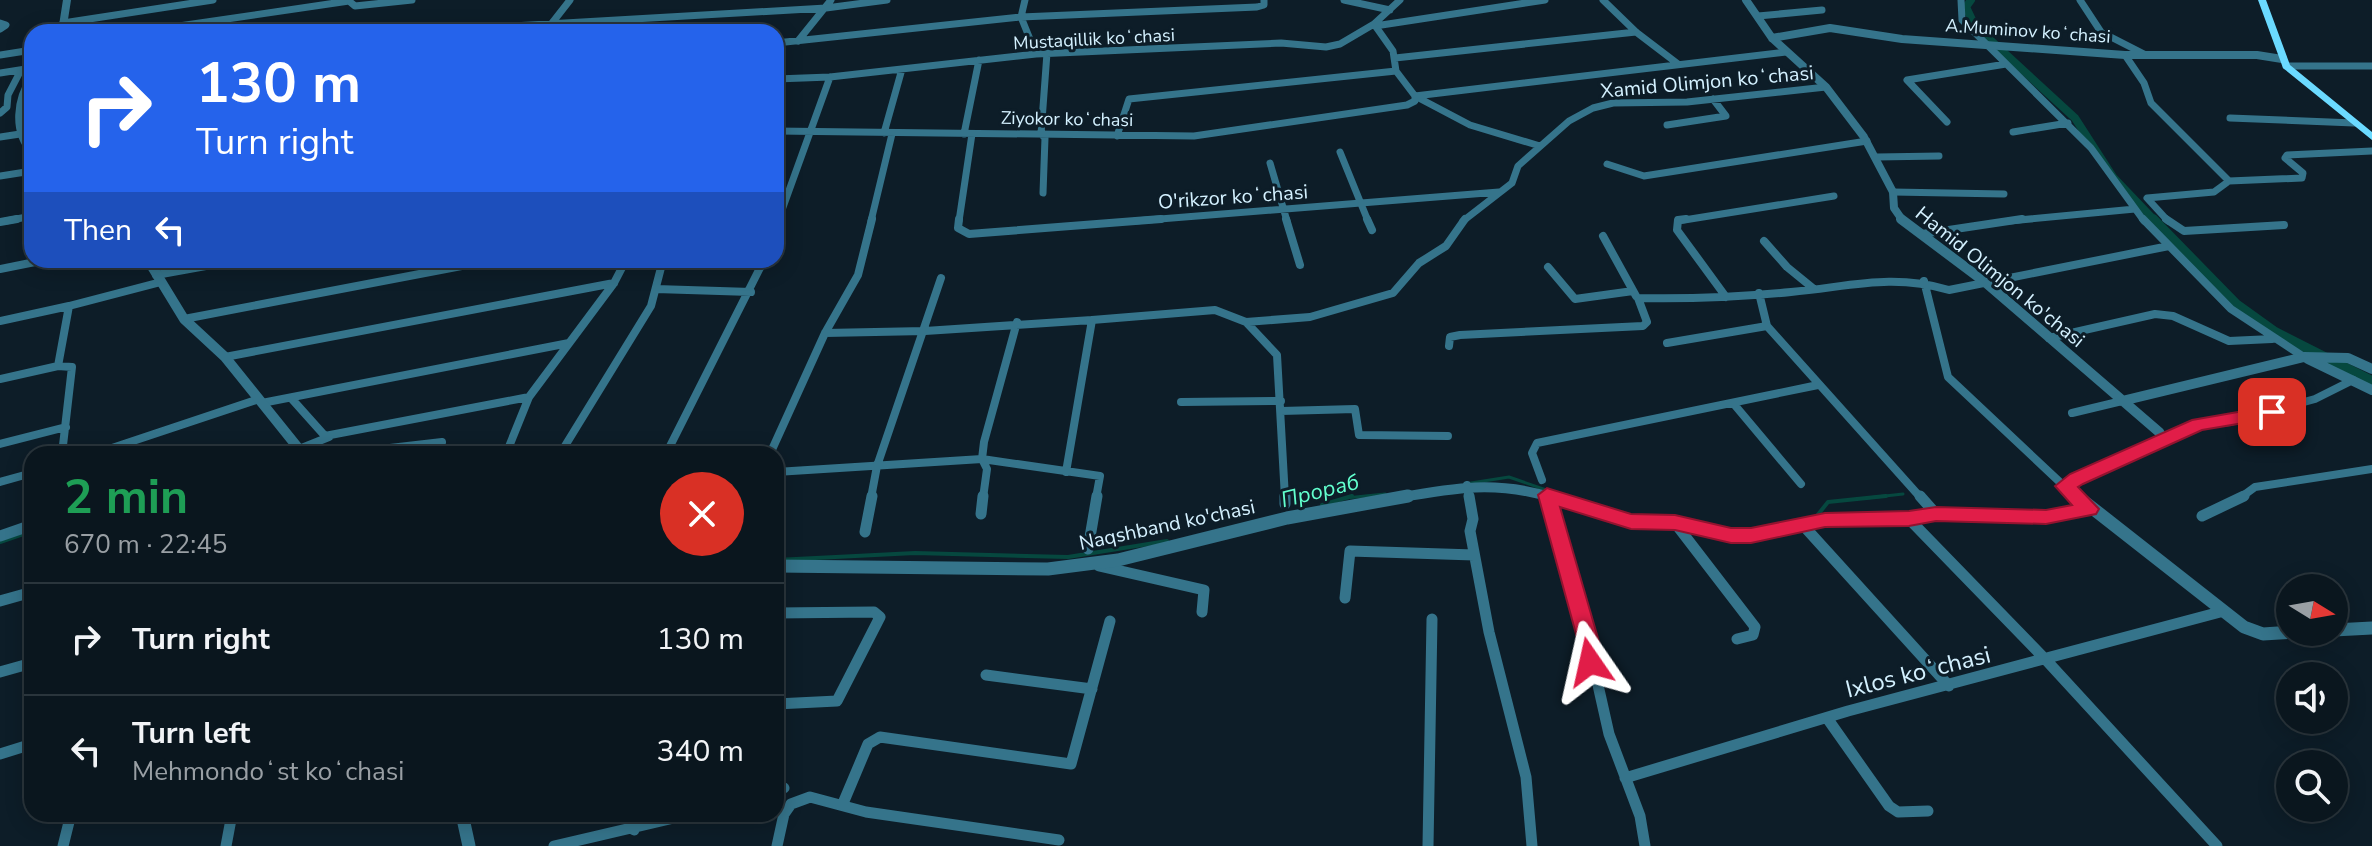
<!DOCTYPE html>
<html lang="en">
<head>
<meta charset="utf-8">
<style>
  :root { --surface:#0a161e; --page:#131f27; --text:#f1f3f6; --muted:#999fa4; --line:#2a353c }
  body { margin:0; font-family:"Nunito Sans",sans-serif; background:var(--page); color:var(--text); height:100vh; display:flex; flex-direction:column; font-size:30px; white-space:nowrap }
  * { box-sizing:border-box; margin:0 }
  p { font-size:26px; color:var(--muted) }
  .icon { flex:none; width:44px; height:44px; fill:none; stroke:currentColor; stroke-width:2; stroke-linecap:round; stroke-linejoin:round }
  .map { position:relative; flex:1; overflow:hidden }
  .sheet { position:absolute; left:24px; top:446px; width:760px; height:376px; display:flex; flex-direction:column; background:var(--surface); border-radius:24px; box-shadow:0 4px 20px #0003,0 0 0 2px var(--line) }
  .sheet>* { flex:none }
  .top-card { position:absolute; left:24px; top:24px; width:760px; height:244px; border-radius:24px; box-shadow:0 4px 20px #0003,0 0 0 2px var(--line); background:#2563eb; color:#fff; overflow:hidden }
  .needle { width:52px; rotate:101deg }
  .buttons { position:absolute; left:2276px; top:574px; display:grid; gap:16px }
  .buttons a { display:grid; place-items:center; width:72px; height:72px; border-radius:50%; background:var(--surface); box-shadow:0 4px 20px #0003,0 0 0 2px var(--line); font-size:40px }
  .pin { position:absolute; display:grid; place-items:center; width:68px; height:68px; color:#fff; margin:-34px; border-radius:16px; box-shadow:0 4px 12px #0006 }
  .me { position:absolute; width:88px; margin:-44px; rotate:349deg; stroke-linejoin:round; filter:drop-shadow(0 0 6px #0008) }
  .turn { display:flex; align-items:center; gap:28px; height:168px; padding:0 40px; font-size:36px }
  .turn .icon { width:104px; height:104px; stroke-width:2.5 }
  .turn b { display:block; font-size:56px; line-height:68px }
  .then { display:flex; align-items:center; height:76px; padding:0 40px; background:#0003; gap:16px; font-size:30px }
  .round { display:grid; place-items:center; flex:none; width:84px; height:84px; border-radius:42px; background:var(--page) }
  .summary { display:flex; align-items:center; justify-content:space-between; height:136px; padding:0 40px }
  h1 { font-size:48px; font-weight:700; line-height:60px; color:#1e9e55 }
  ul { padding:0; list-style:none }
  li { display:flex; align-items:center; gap:24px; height:112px; padding:0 40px; border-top:2px solid var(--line) }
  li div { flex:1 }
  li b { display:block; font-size:30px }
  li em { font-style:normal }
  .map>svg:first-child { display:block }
</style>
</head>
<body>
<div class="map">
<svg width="2372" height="846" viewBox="0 0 2372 846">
  <rect width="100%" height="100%" fill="#0d1d28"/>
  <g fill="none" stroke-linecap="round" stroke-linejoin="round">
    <!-- stream-far1 -->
    <path stroke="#06483f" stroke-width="3" d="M1471 483 1509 477 1549 491
      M1346 498 1385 494
      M1867 498 1903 494"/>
    <!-- stream -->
    <path stroke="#06483f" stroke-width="4" d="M1322 505 1352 496
      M1816 517 1828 502 1886 496
      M0 542 32 531
      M776 560 915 553 1068 557 1167 541"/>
    <!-- canal-far1 -->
    <path stroke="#06483f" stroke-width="8" d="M1971 0 1966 7 1975 26 2075 118 2113 177 2155 221"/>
    <!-- canal -->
    <path stroke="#06483f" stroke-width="10" d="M2153 219 2236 304 2275 332 2372 381"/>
    <!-- minor-far2 -->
    <path stroke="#35748b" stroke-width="7" d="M1025 0 1021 17 1036 54
      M1344 0 1390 10
      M1603 0 1636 32 1678 64
      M1961 0 1962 20 2091 148 2144 221
      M2080 0 2101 32 2146 55
      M1758 16 1822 10
      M0 23 6 25 0 29
      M63 23 213 0
      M1374 24 1393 51 1396 71 1415 96 1470 125 1540 146
      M1375 26 1545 0
      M170 32 179 26 349 1 355 6 412 0
      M407 32 826 8 887 0
      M545 32 570 0
      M798 41 831 0
      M776 43 1021 17 1257 7 1264 5V0
      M776 54 782 43
      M0 55 32 50
      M2125 55 2144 83 2151 103 2229 181
      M1395 58 1636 32
      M2286 66H2372
      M0 73 32 68
      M776 79 830 77 1036 54 1281 43 1326 47 1340 44 1374 24 1400 0
      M1415 96 1786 52
      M0 113 7 107 8 95 21 70
      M2230 118 2354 123
      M1947 122 1907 80 2006 64
      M1667 125 1726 116 1713 99
      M776 131 1194 136 1407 105 1415 101V96
      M2013 132 2068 123
      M884 133 902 69
      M964 134 979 60
      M1117 136 1129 99 1396 71
      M0 137 20 134
      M1340 152 1368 221
      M1877 157 1939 156
      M1270 163 1287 221
      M1607 164 1644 176 1867 141
      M0 176 32 171
      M1893 192 2004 194
      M1043 193 1045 138 1041 134 1047 53
      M6 221 32 216
      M778 221 830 77
      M871 221 892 134
      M959 221 972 134
      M1135 221 1499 192
      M1463 221 1512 183 1518 166 1569 121 1593 108 1613 103 1687 102 1826 87
      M1678 221 1834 196
      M2009 221 2135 209
      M2168 221 2147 198 2214 192 2229 181 2302 178 2303 173 2285 158 2287 155 2372 151"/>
    <!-- minor-far1 -->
    <path stroke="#35748b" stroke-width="8" d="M959 219 958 228 969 234 1161 219
      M1286 219 1300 265
      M1367 219 1372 230
      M1686 219 1678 220 1677 230 1726 297
      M2143 219 2231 309 2304 357
      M2166 219 2184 231 2284 225
      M0 222 17 219
      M776 227 779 219
      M1922 234 2022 219
      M1603 236 1636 296
      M1764 241 1787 267 1814 289
      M1548 267 1575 299 1633 291
      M0 269 45 260
      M156 275 239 260
      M1924 281 1948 377 2064 486
      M656 289 751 292
      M1759 293 1767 326 1921 498
      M69 306 161 282
      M184 319 493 260
      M1092 320 1215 310 1246 322
      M0 321 69 306 58 366 72 367 62 454
      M825 333 925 331 1092 320 1066 472
      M2049 338 2155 314 2173 316 2229 341 2272 339
      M1667 343 1767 326
      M1449 346 1450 337 1460 335 1643 326 1647 322 1638 298C1689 299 1740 297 1791 292 1849 287 1891 273 1949 290L2169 246
      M225 357 614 283
      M0 379 58 366
      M291 398 325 436 529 397
      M1181 402 1281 401
      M262 403 569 343
      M1733 403 1801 484
      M1281 411 1355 409 1359 435 1448 436
      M2072 413 2122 401
      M2164 440 2198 424 2231 422 2315 399 2353 380
      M0 444 66 427
      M299 449 329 437
      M94 454 259 399
      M338 454 442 442
      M506 454 529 397 614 283 626 260
      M560 454 651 306 663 260
      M666 454 764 260
      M770 454 825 333 858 275 872 219
      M776 472 982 459 1100 476 1096 498
      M1542 480 1532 453 1537 443 1818 385
      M0 482 32 473
      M1467 485 1469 498
      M871 498 877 466 941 278
      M983 498 987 469 982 459 984 442 1017 322
      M1285 498 1277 355 1246 322 1310 317 1393 293 1419 263 1446 246 1465 219
      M2240 498 2255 487 2372 469"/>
    <!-- minor -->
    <path stroke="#35748b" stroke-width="11" d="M1285 496V504
      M1469 496 1473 519 1470 531 1489 632 1526 777 1532 846
      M1547 496 1589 645 1609 734 1640 816 1645 846
      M1920 496 1936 514
      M981 514 983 496
      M2202 516 2244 496
      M1909 519 2047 661 2217 846
      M1675 523 1755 627 1753 635 1737 639
      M1802 524 1949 686
      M865 532 872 496
      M0 536 32 525
      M1088 549 1097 496
      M1099 566 1204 590 1202 612
      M1345 598 1350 551 1474 555
      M0 601 32 592
      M776 613 874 612 880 617 837 701 776 704
      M0 672 32 663
      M986 675 1092 689
      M1827 718 1889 806 1898 812 1928 811
      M0 754 32 744
      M1625 778 1848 711 2224 611
      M776 790 784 788
      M844 801 868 744 880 737 1071 764 1110 621
      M632 814 634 830
      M63 846 71 814
      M226 846 232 814
      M554 846 691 814
      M777 846 784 814 791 804 810 797 866 812 1059 840
      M1428 846 1432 619"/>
    <!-- tertiary-far2 -->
    <path stroke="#35748b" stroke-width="8" d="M1746 0 1772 38 1826 87 1864 137 1893 192 1894 208 1903 221
      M62 32 67 0
      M1772 38 1830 28 1902 39 2125 55H2257L2282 59
      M32 77C17 99 13 131 32 152"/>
    <!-- tertiary-far1 -->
    <path stroke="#35748b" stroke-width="10" d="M1901 219 1985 282 2159 432 2164 440 2064 486 2079 498
      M148 260 184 319 225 357 303 454
      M2308 359 2372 390
      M2122 401 2304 357 2348 358 2372 369
      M1397 498C1453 488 1497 480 1553 498"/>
    <!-- tertiary -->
    <path stroke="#35748b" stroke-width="13" d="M1547 496 1631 522 1675 523 1731 535H1751L1825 520 1909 519 1936 514 2046 517 2089 509
      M2077 496 2244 627 2263 634 2294 632
      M776 566 1048 569 1118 560 1287 518 1408 496
      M2334 630 2372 628
      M462 814 469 846"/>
    <!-- secondary -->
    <path fill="#6bdaff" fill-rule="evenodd" d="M2258 0H2266L2290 65 2372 132V140L2283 68Z"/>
  </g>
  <!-- route -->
  <path fill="#e11d48" stroke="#92132f" stroke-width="2" d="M2272 406 2281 412 2279 417 2202 430 2083 484 2078 487 2099 509 2096 514 2046 524 1936 521 1909 526 1825 527 1751 543H1731L1675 530 1631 529 1560 507 1600 645 1598 668H1583L1579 645 1538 495 1547 488 1631 514 1675 515 1731 528H1751L1825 513 1909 511 1936 507 2046 510 2072 505 2055 486 2070 474 2192 420Z"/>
  <g text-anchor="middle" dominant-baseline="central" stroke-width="6" stroke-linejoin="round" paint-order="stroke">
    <!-- far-street labels -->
    <g font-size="18" fill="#d4f1ff" stroke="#0d1d28">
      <text transform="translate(2028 31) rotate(4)">A.Muminov koʻchasi</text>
      <text transform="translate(1094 39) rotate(-3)">Mustaqillik koʻchasi</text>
      <text transform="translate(1067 119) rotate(1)">Ziyokor koʻchasi</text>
    </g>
    <!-- street labels -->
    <g font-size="20" fill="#d4f1ff" stroke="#0d1d28">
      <text transform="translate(1707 82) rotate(-5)">Xamid Olimjon koʻchasi</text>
      <text transform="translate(1233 197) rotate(-4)">O'rikzor koʻchasi</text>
      <text transform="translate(2000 277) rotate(39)">Hamid Olimjon ko'chasi</text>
      <text transform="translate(1167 525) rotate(-12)">Naqshband ko'chasi</text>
    </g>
    <!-- water labels -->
    <g font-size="22" font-style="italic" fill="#62ffce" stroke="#0d1d28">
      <text transform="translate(1320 491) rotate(-14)">Прораб</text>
    </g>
    <!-- near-street labels -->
    <g font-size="24" fill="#d4f1ff" stroke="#0d1d28">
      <text transform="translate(1918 672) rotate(-14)">Ixlos koʻchasi</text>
    </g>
  </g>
</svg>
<div class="buttons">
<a><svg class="needle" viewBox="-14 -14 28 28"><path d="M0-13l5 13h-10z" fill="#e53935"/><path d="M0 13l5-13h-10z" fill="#999fa4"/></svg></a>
<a><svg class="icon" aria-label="sound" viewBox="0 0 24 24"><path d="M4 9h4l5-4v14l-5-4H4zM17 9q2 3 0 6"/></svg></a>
<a><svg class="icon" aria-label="search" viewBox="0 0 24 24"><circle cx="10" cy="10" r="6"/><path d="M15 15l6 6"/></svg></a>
</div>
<div class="pin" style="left:2272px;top:412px;background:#d93025"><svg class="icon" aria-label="arrive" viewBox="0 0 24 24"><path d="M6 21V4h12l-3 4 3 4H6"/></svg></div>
<svg class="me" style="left:1590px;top:662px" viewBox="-20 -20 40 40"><path d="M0-17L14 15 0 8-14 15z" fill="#e11d48" stroke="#fff" stroke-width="4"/></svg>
<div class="top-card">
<div class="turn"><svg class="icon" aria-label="right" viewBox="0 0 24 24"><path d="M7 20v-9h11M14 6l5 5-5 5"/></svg><div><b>130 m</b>Turn right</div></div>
<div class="then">Then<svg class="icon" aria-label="left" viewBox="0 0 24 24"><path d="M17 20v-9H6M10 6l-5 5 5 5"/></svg></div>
</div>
<section class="sheet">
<div class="summary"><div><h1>2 min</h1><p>670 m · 22:45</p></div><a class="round" style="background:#d93025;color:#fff"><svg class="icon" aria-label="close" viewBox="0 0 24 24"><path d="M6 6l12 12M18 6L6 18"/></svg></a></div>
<ul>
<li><svg class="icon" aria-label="right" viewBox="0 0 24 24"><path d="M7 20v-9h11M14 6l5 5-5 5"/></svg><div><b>Turn right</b></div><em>130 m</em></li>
<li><svg class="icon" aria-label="left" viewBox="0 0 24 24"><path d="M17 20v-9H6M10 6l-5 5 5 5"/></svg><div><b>Turn left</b><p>Mehmondoʻst koʻchasi</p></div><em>340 m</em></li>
</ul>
</section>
</div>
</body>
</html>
